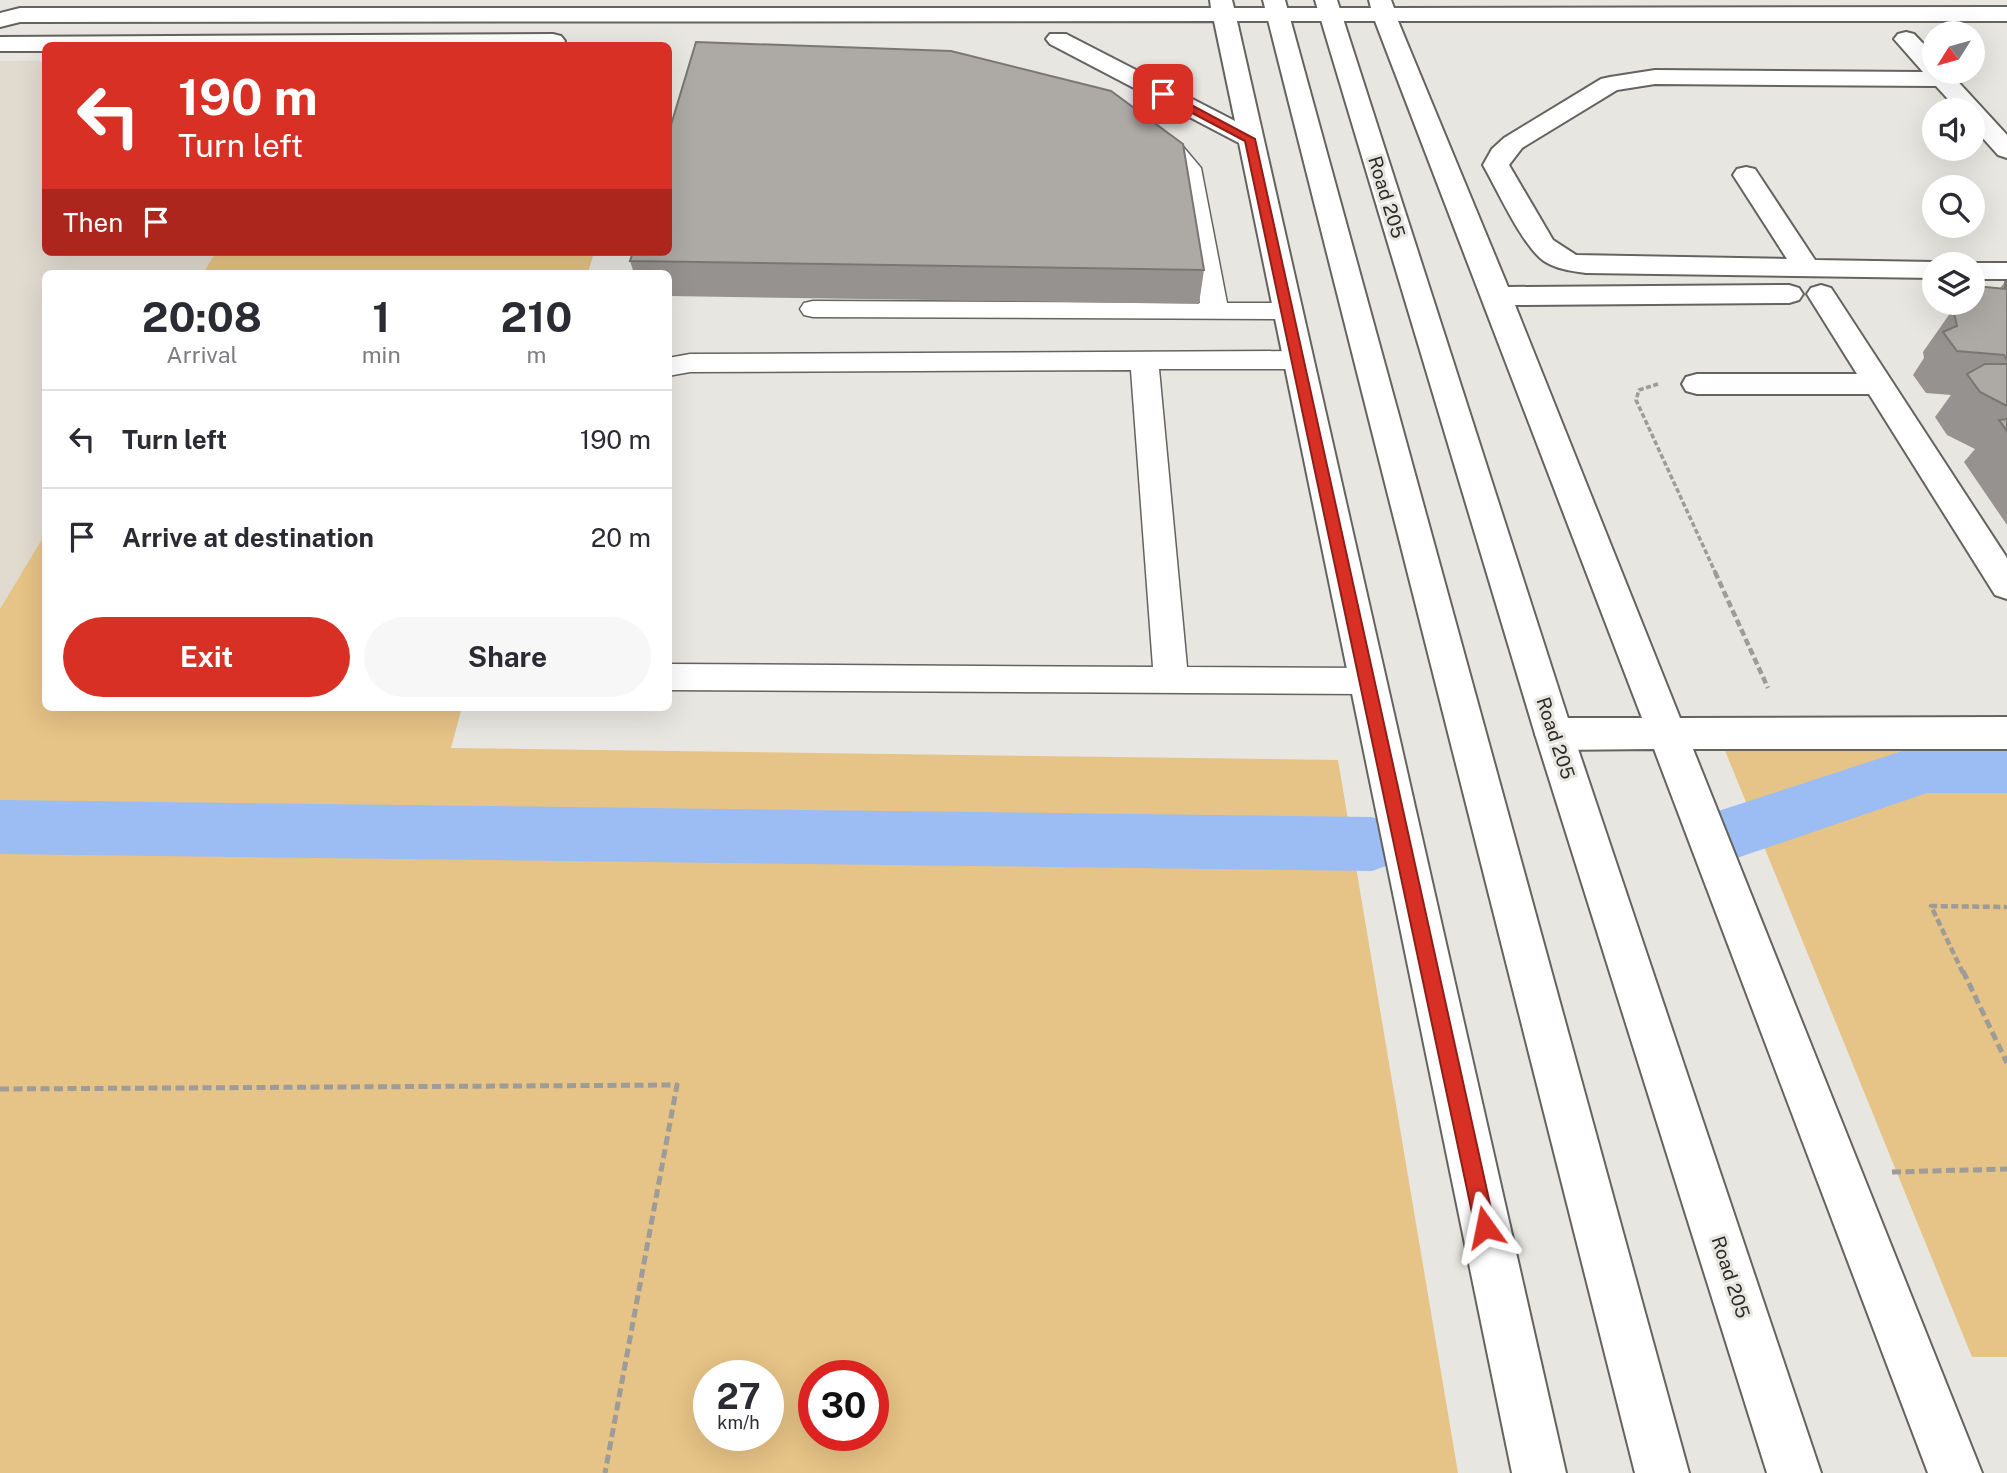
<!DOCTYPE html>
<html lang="en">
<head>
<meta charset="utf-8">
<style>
  :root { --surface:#fff; --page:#f7f7f7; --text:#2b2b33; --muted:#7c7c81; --line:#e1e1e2; --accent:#d93025 }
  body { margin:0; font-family:"Public Sans",sans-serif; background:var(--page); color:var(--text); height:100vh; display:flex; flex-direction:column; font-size:26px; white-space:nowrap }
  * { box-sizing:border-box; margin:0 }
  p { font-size:23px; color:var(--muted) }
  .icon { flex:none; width:38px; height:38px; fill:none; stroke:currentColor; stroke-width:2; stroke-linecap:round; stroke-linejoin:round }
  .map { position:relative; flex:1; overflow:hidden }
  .sheet { position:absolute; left:42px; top:270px; width:630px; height:441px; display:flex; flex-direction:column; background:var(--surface); border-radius:10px; box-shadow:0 7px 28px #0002 }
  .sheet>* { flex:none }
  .banner { position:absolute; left:42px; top:42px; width:630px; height:214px; border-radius:10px; box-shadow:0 7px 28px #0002; background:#d93025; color:#fff; overflow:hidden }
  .needle { width:46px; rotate:233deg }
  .fabs { position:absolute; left:1922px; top:21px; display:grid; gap:14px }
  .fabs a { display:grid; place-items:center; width:63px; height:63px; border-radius:50%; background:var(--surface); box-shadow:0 7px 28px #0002; font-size:35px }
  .speed { position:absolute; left:693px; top:1360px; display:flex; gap:14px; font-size:35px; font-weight:700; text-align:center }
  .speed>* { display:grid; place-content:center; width:91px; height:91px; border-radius:50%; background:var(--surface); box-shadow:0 7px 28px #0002; line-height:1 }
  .speed small { font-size:18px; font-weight:400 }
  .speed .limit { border:10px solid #d22; background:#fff; color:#111 }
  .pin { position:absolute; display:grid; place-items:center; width:60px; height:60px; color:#fff; margin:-30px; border-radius:14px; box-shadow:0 4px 10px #0006 }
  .me { position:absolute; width:77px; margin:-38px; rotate:348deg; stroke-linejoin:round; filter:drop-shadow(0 0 5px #0008) }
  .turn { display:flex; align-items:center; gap:24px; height:147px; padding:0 21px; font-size:32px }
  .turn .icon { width:91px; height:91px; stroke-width:2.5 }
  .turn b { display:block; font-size:49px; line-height:60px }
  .then { display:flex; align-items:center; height:66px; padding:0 21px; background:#0003; gap:14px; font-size:26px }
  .eta { display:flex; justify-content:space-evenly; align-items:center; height:119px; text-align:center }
  .eta b { font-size:42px; font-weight:700; line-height:49px }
  .action { display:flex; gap:14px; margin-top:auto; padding:14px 21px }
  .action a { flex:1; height:80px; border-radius:42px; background:var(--accent); color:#fff; font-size:28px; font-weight:700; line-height:80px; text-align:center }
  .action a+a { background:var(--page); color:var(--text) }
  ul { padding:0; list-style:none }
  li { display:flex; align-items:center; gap:21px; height:98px; padding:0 21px; border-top:2px solid var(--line) }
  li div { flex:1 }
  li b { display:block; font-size:26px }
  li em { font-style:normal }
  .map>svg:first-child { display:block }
</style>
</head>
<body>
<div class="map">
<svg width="2007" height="1473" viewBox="0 0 2007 1473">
  <rect width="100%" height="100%" fill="#e8e6e1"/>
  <!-- built -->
  <path fill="#e1dacf" d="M0 61H45L46 252H216L203 273H46L45 534 0 609Z"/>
  <!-- green -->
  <path fill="#e6c386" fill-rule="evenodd" d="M216 252H594L588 273H203Z
    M45 534 46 707H462L451 748 1338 760 1458 1473H0V609ZM709 1376H768V1435H709ZM814 1376H873V1435H814Z
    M1717 731 2007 733V1357H1972Z"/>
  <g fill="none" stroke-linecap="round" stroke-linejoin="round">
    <!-- canal -->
    <path fill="#9bbdf3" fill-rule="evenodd" d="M1927 743H2007V793H1927L1731 860 1709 852 1700 833 1709 814Z
      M0 800 1372 817 1394 825 1404 844 1394 863 1372 871 0 854Z"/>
    <!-- lane casing -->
    <g stroke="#65635f" stroke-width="3">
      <path id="lane" d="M1151 127 1159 129 1180 143 1201 168 1227 303H1287L1296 305 1300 311 1296 317 1287 319 813 317 804 315 800 309 804 303 813 301 1200 303 1177 169 1164 153 1140 134 1143 129Z
        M1297 351 1307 354 1311 360 1307 366 1297 369H1159L1187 667 1367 668 1379 672 1384 681 1379 690 1367 694 668 690V664L1153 667 1131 370 690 372 668 376V358L690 354Z"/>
    </g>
    <!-- street casing -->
    <g stroke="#65635f" stroke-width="4">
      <path id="street" d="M1210 0H1232L1234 8H1371L1369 0H1391L1394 8 2007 7V21H1398L1508 287 1789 285 1799 288 1803 294 1799 300 1789 303 1515 305 1680 718 2007 717V749H1693L1982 1473H1928L1654 749 1554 750 1540 745 1535 734 1540 723 1554 718H1642L1375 21H1237L1566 1473H1512L1239 143 1050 44 1046 39 1050 34H1066L1235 121 1214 21 20 22 0 27V13L20 8H1211Z
        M1906 32 1914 34 1934 55V72L1951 74 2007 135V158L1998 155 1972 126V110H1958L1936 86 1655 84 1617 90 1522 148 1509 165 1553 240 1576 255 1787 259 1733 175 1737 169 1746 167 1755 169 1815 260 1934 262 1944 264H1934V278L1586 273C1572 271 1556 269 1544 261 1523 247 1497 189 1483 165L1492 149 1504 138 1601 79 1610 77 1655 70 1923 72 1894 39 1898 34Z
        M553 34 561 36 565 41 561 46H46V51H0V37Z
        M1972 263H2007V279H1972V264H1965Z
        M1821 285 1831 288 1835 294 2007 558V599L1995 595 1869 394H1697L1686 391 1682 384 1686 377 1697 374H1857L1807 294 1811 288Z"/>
    </g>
    <!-- secondary casing -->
    <g stroke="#65635f" stroke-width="4">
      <path id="secondary" d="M1263 0H1285L1689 1473H1635Z
        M1315 0H1337L1573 734 1821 1473H1767L1535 734Z"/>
    </g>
    <!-- path-far2 -->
    <path stroke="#9e9c98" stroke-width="3.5" stroke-dasharray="5 2.5" stroke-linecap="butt" d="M1658 384 1639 390 1636 400 1716 574"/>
    <!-- path-far1 -->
    <path stroke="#9e9c98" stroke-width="4.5" stroke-dasharray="7 3.5" stroke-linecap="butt" d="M1715 572 1768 688
      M1963 973 1931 906 2007 907"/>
    <!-- path -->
    <path stroke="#9e9c98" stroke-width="5" stroke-dasharray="9 4.5" stroke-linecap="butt" d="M1963 971 2007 1063
      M0 1089 677 1085 605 1473
      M1892 1172 2007 1169"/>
    <!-- lane -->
    <use href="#lane" fill="#fff" fill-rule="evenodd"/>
    <!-- street -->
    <use href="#street" fill="#fff" fill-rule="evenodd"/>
    <!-- secondary -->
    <use href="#secondary" fill="#fff" fill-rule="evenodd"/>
  </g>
  <!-- wall -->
  <path fill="#95928f" d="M630 261 1204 270 1199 304 668 296V273H634Z
    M2007 281V525L1964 462 1975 449 1947 435 1935 417 1951 395 1926 393 1913 375 1924 358 1923 352 1953 309H1954L1959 303H1972V289L1975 286 2000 288 2005 282Z"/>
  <!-- building -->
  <path fill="#adaaa6" stroke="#797774" stroke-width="2" d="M696 42 951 51 1111 91 1183 144 1204 270 630 261 633 252H668V135Z
    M2007 281V360L2004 355 1957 351 1943 332 1957 326 1953 309 1962 311 1963 303H1972V295H1978L1975 286 2005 289V282Z
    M1985 364H2007V406L1980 392 1967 374Z
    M2007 419V431L1999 420Z"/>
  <!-- route -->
  <path fill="#d93025" stroke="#8d1f18" stroke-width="2" d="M1160 92H1167L1255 139 1495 1227 1492 1234 1485 1237 1478 1234 1475 1227 1245 141 1160 96Z"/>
  <g text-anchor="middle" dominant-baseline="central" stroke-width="6" stroke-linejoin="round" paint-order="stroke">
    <!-- street labels -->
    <g font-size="19" fill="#2c2b29" stroke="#e8e6e1">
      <text transform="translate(1387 197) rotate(73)">Road 205</text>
      <text transform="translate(1556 738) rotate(72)">Road 205</text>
      <text transform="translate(1731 1277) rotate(72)">Road 205</text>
    </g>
  </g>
</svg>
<div class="fabs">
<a><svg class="needle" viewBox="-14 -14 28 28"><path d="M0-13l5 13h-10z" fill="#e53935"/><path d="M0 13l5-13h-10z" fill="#7c7c81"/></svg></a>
<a><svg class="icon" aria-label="sound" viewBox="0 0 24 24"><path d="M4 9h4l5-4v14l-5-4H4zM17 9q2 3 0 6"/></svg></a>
<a><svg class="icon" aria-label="search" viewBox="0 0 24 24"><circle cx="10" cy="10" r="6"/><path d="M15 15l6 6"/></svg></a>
<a><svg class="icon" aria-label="layers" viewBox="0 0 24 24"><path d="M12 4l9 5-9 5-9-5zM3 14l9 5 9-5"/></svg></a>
</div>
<div class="speed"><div>27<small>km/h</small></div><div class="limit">30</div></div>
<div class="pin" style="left:1163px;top:94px;background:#d93025"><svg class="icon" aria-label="arrive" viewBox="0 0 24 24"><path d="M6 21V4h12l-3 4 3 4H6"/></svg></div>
<svg class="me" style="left:1485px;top:1227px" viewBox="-20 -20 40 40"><path d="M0-17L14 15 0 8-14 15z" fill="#d93025" stroke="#fff" stroke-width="4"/></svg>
<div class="banner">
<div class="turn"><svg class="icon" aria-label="left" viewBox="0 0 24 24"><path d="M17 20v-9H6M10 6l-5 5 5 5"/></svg><div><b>190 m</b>Turn left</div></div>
<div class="then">Then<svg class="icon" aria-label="arrive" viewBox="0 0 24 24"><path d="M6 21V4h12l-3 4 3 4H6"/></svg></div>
</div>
<section class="sheet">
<div class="eta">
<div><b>20:08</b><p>Arrival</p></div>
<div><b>1</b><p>min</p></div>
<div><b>210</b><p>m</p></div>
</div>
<ul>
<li><svg class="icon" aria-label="left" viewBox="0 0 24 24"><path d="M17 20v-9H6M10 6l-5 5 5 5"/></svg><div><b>Turn left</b></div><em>190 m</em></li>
<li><svg class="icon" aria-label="arrive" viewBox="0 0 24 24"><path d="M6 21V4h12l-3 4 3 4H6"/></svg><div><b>Arrive at destination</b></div><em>20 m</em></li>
</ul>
<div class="action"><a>Exit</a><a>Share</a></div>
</section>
</div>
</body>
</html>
